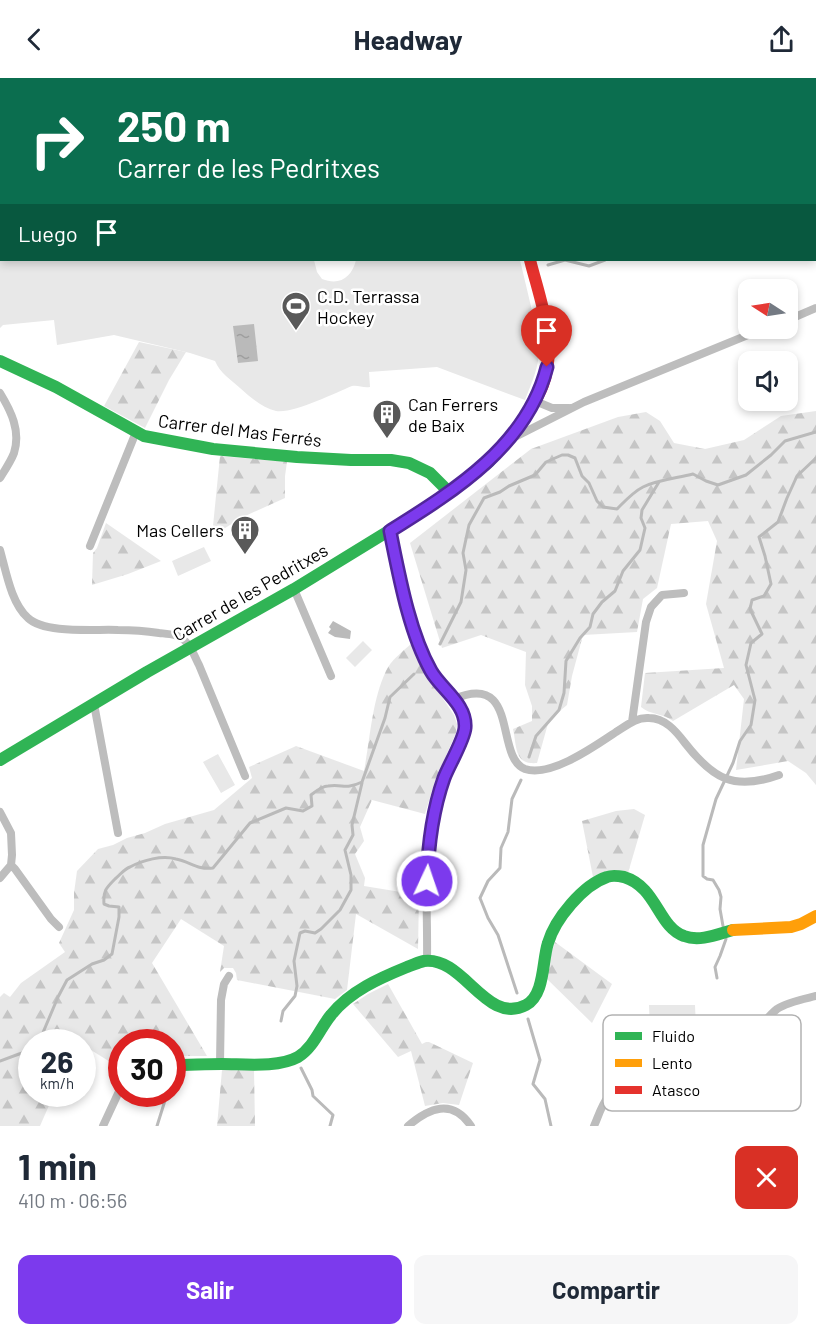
<!DOCTYPE html>
<html lang="es">
<head>
<meta charset="utf-8">
<style>
  :root { --surface:#fff; --page:#f6f6f7; --text:#1f2937; --muted:#747a83; --accent:#7c3aed }
  body { margin:0; font-family:Barlow,sans-serif; background:var(--page); color:var(--text); height:100vh; display:flex; flex-direction:column; font-size:22px; white-space:nowrap }
  * { box-sizing:border-box; margin:0 }
  p { font-size:20px; color:var(--muted) }
  .icon { flex:none; width:33px; height:33px; fill:none; stroke:currentColor; stroke-width:2; stroke-linecap:round; stroke-linejoin:round }
  .map { position:relative; height:1048px; overflow:hidden }
  .drawer { display:flex; flex-direction:column; background:var(--surface); flex:1 }
  .drawer>* { flex:none }
  .guide { position:absolute; left:0px; top:0px; width:816px; height:183px; box-shadow:0 3px 9px #0003; background:#0b6e4f; color:#fff; overflow:hidden }
  .needle { width:39px; rotate:282deg }
  .controls { position:absolute; left:738px; top:201px; display:grid; gap:12px }
  .controls a { display:grid; place-items:center; width:60px; height:60px; border-radius:12px; background:var(--surface); box-shadow:0 3px 9px #0003; font-size:30px }
  .speed { position:absolute; left:18px; top:951px; display:flex; gap:12px; font-size:30px; font-weight:700; text-align:center }
  .speed>* { display:grid; place-content:center; width:78px; height:78px; border-radius:50%; background:var(--surface); box-shadow:0 3px 9px #0003; line-height:1 }
  .speed small { font-size:15px; font-weight:400 }
  .speed .limit { border:9px solid #d22; background:#fff; color:#111 }
  .pin { position:absolute; display:grid; place-items:center; width:51px; height:51px; color:#fff; margin:-62px -26px; border-radius:50% 50% 50% 0; rotate:-45deg; box-shadow:0 0 6px #0007 }
  .pin .icon { rotate:45deg }
  .me { position:absolute; width:66px; margin:-33px; rotate:3deg; stroke-linejoin:round; filter:drop-shadow(0 0 4px #0008) }
  .turn { display:flex; align-items:center; gap:21px; height:126px; padding:0 18px; font-size:27px }
  .turn .icon { width:78px; height:78px; stroke-width:2.5 }
  .turn b { display:block; font-size:42px; line-height:51px }
  .then { display:flex; align-items:center; height:57px; padding:0 18px; background:#0003; gap:12px; font-size:22px }
  .round { display:grid; place-items:center; flex:none; width:63px; height:63px; border-radius:12px; background:var(--page) }
  .head { display:flex; align-items:center; justify-content:space-between; height:102px; padding:0 18px }
  h1 { font-size:36px; font-weight:700; line-height:45px }
  .button { display:flex; gap:12px; margin-top:auto; padding:12px 18px }
  .button a { flex:1; height:69px; border-radius:12px; background:var(--accent); color:#fff; font-size:24px; font-weight:700; line-height:69px; text-align:center }
  .button a+a { background:var(--page); color:var(--text) }
  header { display:flex; justify-content:space-between; align-items:center; height:78px; padding:0 18px; background:var(--surface); font-size:27px; font-weight:700 }
  .map>svg:first-child { display:block }
</style>
</head>
<body>
<header><svg class="icon" aria-label="back" viewBox="0 0 24 24"><path d="M15 5l-7 7 7 7"/></svg>Headway<svg class="icon" aria-label="share" viewBox="0 0 24 24"><path d="M12 15V3M7 8l5-5 5 5M5 13v7h14v-7"/></svg></header>
<div class="map">
<svg width="816" height="1048" viewBox="0 0 816 1048">
  <defs>
    <pattern id="forest-firs" width="22" height="20" patternUnits="userSpaceOnUse" patternTransform="scale(1.5)"><rect width="22" height="20" fill="#e8e8e8"/><path d="M5 1l3.5 6h-7zM16 11l3.5 6h-7z" fill="#c5c5c5"/></pattern>
    <pattern id="water-ripples" width="26" height="14" patternUnits="userSpaceOnUse" patternTransform="scale(1.5)"><rect width="26" height="14" fill="#bababa"/><path d="M2 4q2-2 4 0t4 0M15 11q2-2 4 0t4 0" fill="none" stroke="#9e9e9e"/></pattern>
  </defs>
  <rect width="100%" height="100%" fill="#fff"/>
  <!-- forest -->
  <path fill="url(#forest-firs)" d="M0 0H250L240 2H2V153L0 154Z
    M139 264 186 274 169 302 145 350 104 328Z
    M816 333V707L806 695 788 683 736 692 744 621 734 607 673 643C663 635 650 637 641 629L645 595 724 590 706 526 717 463 708 443 671 446 657 510 643 521 637 554 583 557 572 598 567 627 549 642 537 685C514 687 517 669 513 651L532 643V628L525 607 526 574 481 557 442 570 410 465 531 371 618 339 646 334 660 343 674 365 705 371 744 362 781 338Z
    M220 378 287 384 285 398V420L243 439 212 458Z
    M106 445 161 483 128 496 92 507 93 475 97 470Z
    M411 566 423 591 454 637 457 646 456 655 435 703 425 736 372 722 360 749 364 763 355 776 365 800 364 808 419 817 418 871 356 836 347 912 335 921 237 902 236 895 233 890H224L220 894 224 868 181 841 152 885 207 978H173L172 964H122L121 993 115 987 83 967 82 964H32V1016H54L40 1048H0V919L4 915 10 919 21 905 65 874 59 865 74 832V815L77 793 98 771 113 767 127 760 145 755 165 746 214 732 252 700 249 689 294 669 296 668 364 693C370 662 372 622 386 593 391 582 402 574 411 566Z
    M634 731 645 737 628 795C616 790 604 792 593 799L582 743 616 733Z
    M555 864 612 906 592 945 546 900 550 880Z
    M388 906 422 966 426 964H429L473 985 459 1027 443 1025 425 1028 411 973 398 979 353 926 368 916Z
    M222 992H254L255 1048H217Z"/>
  <!-- pitch -->
  <path fill="#e8e8e8" d="M0 177H1L2 182H314L317 194 322 201C340 208 352 199 356 182H520L538 258C542 283 534 299 525 322L437 289 369 294 370 309C363 310 358 307 352 308 335 315 293 336 276 333 263 330 250 319 240 310 231 302 220 295 215 283L190 275 114 257 57 267 54 242 3 247 0 250Z
    M204 469 211 483 178 498 172 483Z
    M363 563 372 572 355 589 346 580Z
    M218 676 235 707 221 715 203 684Z
    M649 927H695L696 949 650 950Z"/>
  <!-- water -->
  <path fill="url(#water-ripples)" d="M254 246 258 283 238 285 233 248Z
    M333 543 351 553 350 561 335 559 328 555 331 551 329 549Z"/>
  <g fill="none" stroke-linecap="round" stroke-linejoin="round">
    <!-- stream -->
    <path stroke="#bababa" stroke-width="3" d="M814 96 816 94
      M548 187 565 182 589 188 605 182
      M440 566 461 524 466 492 463 475 469 447 484 420 500 414 509 408 535 397 546 384 562 377H568L575 380 582 398 589 405 597 423 603 429 617 431C625 423 633 414 643 409 657 402 678 400 693 396L706 403 718 407 746 397 771 377 785 363 816 354
      M529 679 536 658 559 632 564 615 566 583 580 560 590 549 593 536 602 524 615 513 623 493 640 472 645 450 641 440 642 432 659 404
      M723 848 720 831 721 819 719 812 713 802 707 801 703 798V767L716 721 733 685 740 663 751 647 755 622 746 587 751 565 762 556 750 531 752 522 764 518 771 506 765 478 759 459 778 444 787 420 797 398 816 380
      M717 900 715 889 720 878 726 861
      M517 915 498 857 488 840 480 820 488 803 500 790 501 770 508 754 512 721 521 702
      M528 941 540 982 533 1006 545 1021 551 1048
      M281 943 283 933 295 918 297 908 294 883 300 855 305 853 315 855 321 851 340 832 351 812V797L345 772 353 757 352 747 362 705
      M39 964 58 919 67 902 92 886 104 882 112 876 119 839V829L109 828 104 826C103 813 106 810 115 801 120 797 124 791 130 789 143 782 162 777 176 781 191 784 197 792 213 790L250 745 286 730 303 733 312 728 311 717C316 713 322 708 328 708 344 706 345 712 362 704L385 640 390 619 414 596
      M0 983 19 976 32 972
      M301 990 312 1012 313 1018 333 1037 330 1048
      M172 1006 179 995
      M157 1048 167 1016"/>
    <!-- street -->
    <path stroke="#bdbdbd" stroke-width="8" d="M788 242 816 230
      M0 315C11 333 21 353 14 375 11 383 5 392 0 400
      M535 323 552 330H569
      M511 361 584 324 765 250
      M390 453C398 490 405 528 419 564 422 574 426 584 431 593 441 610 460 622 464 642 468 657 450 686 444 701 441 710 438 719 436 728 422 777 428 831 427 882
      M90 468 136 354
      M0 472C6 493 11 525 28 540 45 556 94 551 118 552 132 552 146 553 159 555 168 556 179 556 185 563 192 569 195 580 199 587L245 698
      M294 511 331 598
      M454 621C520 593 494 679 525 691 550 700 595 668 616 654 626 648 636 639 649 640 665 640 676 653 685 665 713 701 734 713 779 697
      M94 626 118 755
      M632 644 646 544 651 529 662 517 684 515
      M0 734 11 755 12 777 11 787 0 800
      M11 787 15 791 51 841 59 849
      M220 986 221 922 224 906 229 898
      M103 1048 122 1007
      M408 1048C429 1030 452 1020 471 1048
      M594 1048C598 1039 602 1026 608 1019 624 999 654 1014 675 1011 688 1009 702 1004 715 999 742 988 753 950 777 931 787 924 804 921 816 918"/>
    <!-- fast -->
    <path stroke="#30b455" stroke-width="12" d="M0 283 56 309 144 358 213 371 297 379 351 382H391L409 385 430 395 449 414
      M0 682 147 594 294 511 431 427 489 384 525 340
      M172 987C189 987 205 986 222 986 244 986 278 990 298 979 314 969 320 950 331 937 350 913 380 900 407 889 413 887 419 884 424 883 464 878 486 948 526 927 545 917 542 883 548 865 555 841 583 807 607 799 612 797 619 798 624 799 657 809 658 849 684 858 700 864 718 856 733 852"/>
    <!-- slow -->
    <path stroke="#ff9f0a" stroke-width="12" d="M649 2 654 0
      M733 852 791 849 801 846 816 838"/>
    <!-- jam -->
    <path stroke="#e5322d" stroke-width="12" d="M0 162 2 161
      M525 340C531 330 539 318 543 307 558 266 540 222 530 182"/>
  </g>
  <g fill="none" stroke-linecap="round" stroke-linejoin="round">
    <!-- route casing -->
    <g stroke="#51269a" stroke-width="15">
      <path id="route" d="M427 803C428 768 432 734 444 700 449 687 464 662 465 650 467 626 441 611 431 593 409 554 399 497 390 453 454 413 527 368 547 289"/>
    </g>
    <!-- route -->
    <use href="#route" stroke="#7c3aed" stroke-width="10"/>
  </g>
  <!-- icons -->
  <defs>
    <g id="stadium-pin" transform="scale(1.5)"><path d="M0 17L-7.5 6A9.5 9.5 0 1 1 7.5 6Z" fill="#595959" stroke="#fff"/><path d="M0-5a6.5 5 0 1 0 0 10a6.5 5 0 1 0 0-10ZM-3.5-1.8h7v3.6h-7Z" fill="#fff"/></g>
    <g id="building-pin" transform="scale(1.5)"><path d="M0 17L-7.5 6A9.5 9.5 0 1 1 7.5 6Z" fill="#595959" stroke="#fff"/><path d="M-4-6H4V6H1V3H-1V6H-4ZM-2.5-4.3h1.7v1.8h-1.7ZM.8-4.3h1.7v1.8H.8ZM-2.5-1h1.7V.8h-1.7ZM.8-1h1.7V.8H.8Z" fill="#fff"/></g>
  </defs>
  <g fill-rule="evenodd">
    <use href="#stadium-pin" x="296" y="228"/>
    <use href="#building-pin" x="387" y="336"/>
    <use href="#building-pin" x="245" y="452"/>
  </g>
  <g text-anchor="middle" dominant-baseline="central" stroke-width="5" stroke-linejoin="round" paint-order="stroke">
    <!-- poi labels -->
    <g font-size="18" fill="#000" stroke="#fff" text-anchor="start">
      <text x="317" y="218">C.D. Terrassa<tspan x="317" dy="21">Hockey</tspan></text>
      <text x="408" y="326">Can Ferrers<tspan x="408" dy="21">de Baix</tspan></text>
      <text x="224" y="452" text-anchor="end">Mas Cellers</text>
    </g>
    <!-- street labels -->
    <g font-size="18" fill="#000" stroke="#fff">
      <text transform="translate(240 352) rotate(7)">Carrer del Mas Ferrés</text>
      <text transform="translate(250 514) rotate(-30)">Carrer de les Pedritxes</text>
    </g>
  </g>
  <!-- legend -->
  <rect x="603" y="937" width="198" height="96" rx="9" fill="#fff" stroke="#b2b2b2" stroke-width="1.5"/>
  <rect x="615" y="954" width="27" height="8" fill="#30b455"/>
  <rect x="615" y="981" width="27" height="8" fill="#ff9f0a"/>
  <rect x="615" y="1008" width="27" height="8" fill="#e5322d"/>
  <g font-size="16" fill="#000">
    <text x="652" y="964">Fluido</text>
    <text x="652" y="991">Lento</text>
    <text x="652" y="1018">Atasco</text>
  </g>
</svg>
<div class="controls">
<a><svg class="needle" viewBox="-14 -14 28 28"><path d="M0-13l5 13h-10z" fill="#e53935"/><path d="M0 13l5-13h-10z" fill="#747a83"/></svg></a>
<a><svg class="icon" aria-label="sound" viewBox="0 0 24 24"><path d="M4 9h4l5-4v14l-5-4H4zM17 9q2 3 0 6"/></svg></a>
</div>
<div class="speed"><div>26<small>km/h</small></div><div class="limit">30</div></div>
<div class="pin" style="left:547px;top:289px;background:#d93025"><svg class="icon" aria-label="arrive" viewBox="0 0 24 24"><path d="M6 21V4h12l-3 4 3 4H6"/></svg></div>
<svg class="me" style="left:427px;top:803px" viewBox="-20 -20 40 40"><circle r="17" fill="#7c3aed" stroke="#fff" stroke-width="3"/><path d="M0-11L8 9 0 5-8 9z" fill="#fff"/></svg>
<div class="guide">
<div class="turn"><svg class="icon" aria-label="right" viewBox="0 0 24 24"><path d="M7 20v-9h11M14 6l5 5-5 5"/></svg><div><b>250 m</b>Carrer de les Pedritxes</div></div>
<div class="then">Luego<svg class="icon" aria-label="arrive" viewBox="0 0 24 24"><path d="M6 21V4h12l-3 4 3 4H6"/></svg></div>
</div>
</div>
<section class="drawer">
<div class="head"><div><h1>1 min</h1><p>410 m · 06:56</p></div><a class="round" style="background:#d93025;color:#fff"><svg class="icon" aria-label="close" viewBox="0 0 24 24"><path d="M6 6l12 12M18 6L6 18"/></svg></a></div>
<div class="button"><a>Salir</a><a>Compartir</a></div>
</section>
</body>
</html>
